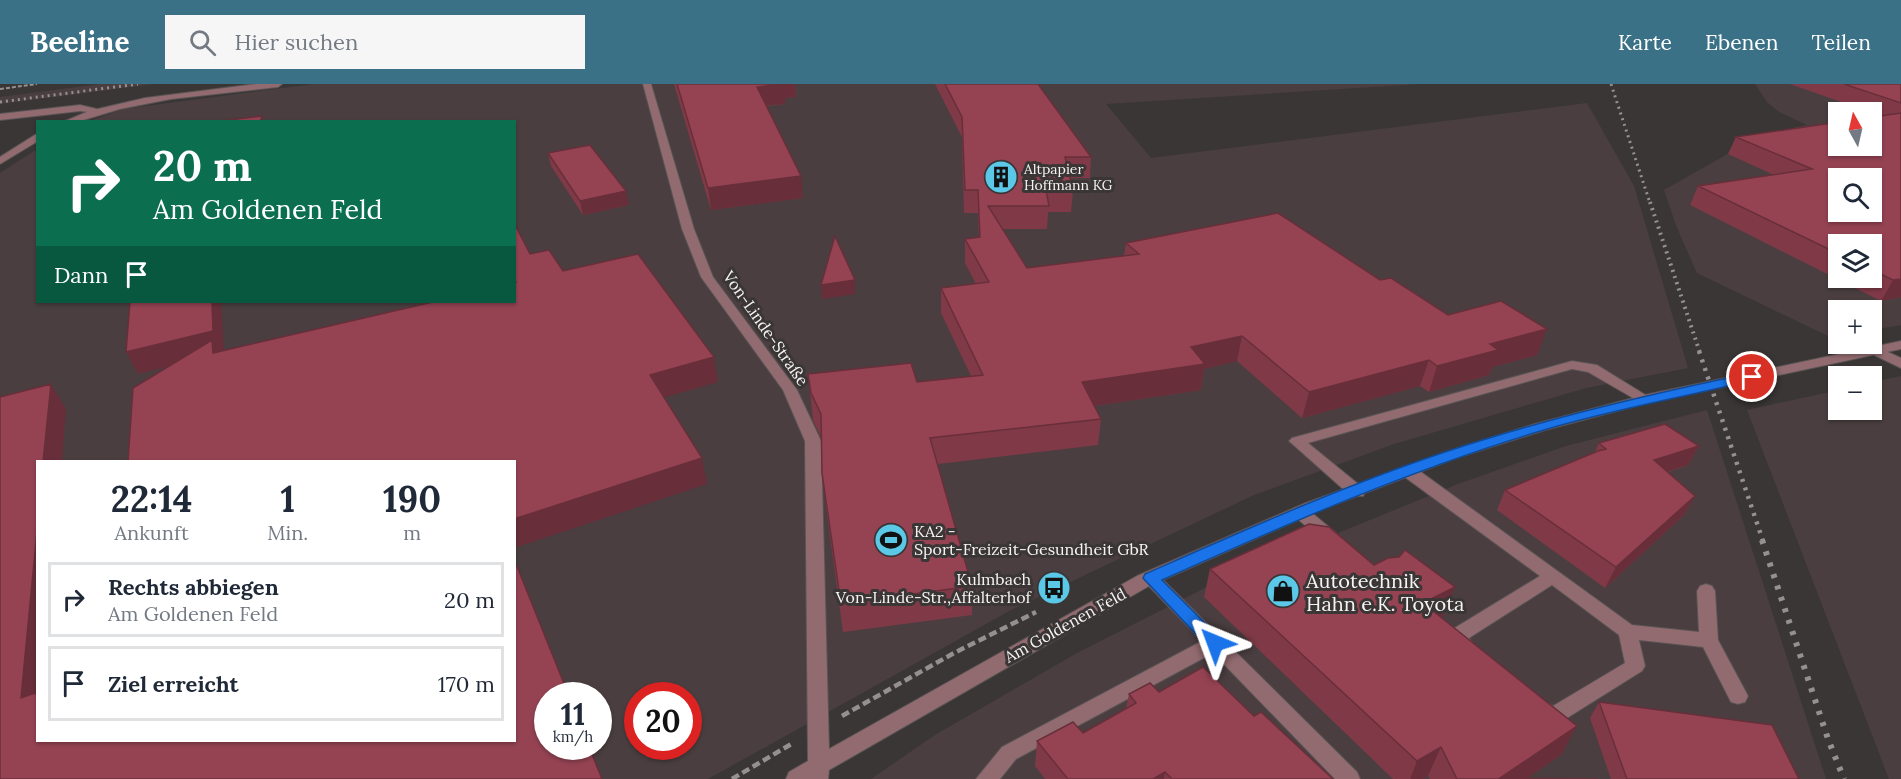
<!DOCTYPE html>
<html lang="de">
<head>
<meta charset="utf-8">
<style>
  :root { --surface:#fff; --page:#f6f6f7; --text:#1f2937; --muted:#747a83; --line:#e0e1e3; --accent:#3a7186 }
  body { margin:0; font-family:Lora,serif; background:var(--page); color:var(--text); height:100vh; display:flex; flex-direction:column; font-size:22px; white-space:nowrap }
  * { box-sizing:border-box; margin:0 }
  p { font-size:20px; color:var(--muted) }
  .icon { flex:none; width:33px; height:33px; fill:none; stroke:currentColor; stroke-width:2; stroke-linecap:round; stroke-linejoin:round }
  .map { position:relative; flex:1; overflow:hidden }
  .side { position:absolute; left:36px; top:376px; width:480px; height:282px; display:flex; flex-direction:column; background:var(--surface); border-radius:0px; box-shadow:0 2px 4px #0004 }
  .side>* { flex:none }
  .banner { position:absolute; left:36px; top:36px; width:480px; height:183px; border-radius:0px; box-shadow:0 2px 4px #0004; background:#0b6e4f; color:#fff; overflow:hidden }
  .needle { width:39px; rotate:352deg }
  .fabs { position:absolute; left:1828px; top:18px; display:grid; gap:12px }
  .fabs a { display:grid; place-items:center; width:54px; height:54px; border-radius:0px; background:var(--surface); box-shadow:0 2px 4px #0004; font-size:30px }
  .speed { position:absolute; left:534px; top:598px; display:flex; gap:12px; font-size:30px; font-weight:700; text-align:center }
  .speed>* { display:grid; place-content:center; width:78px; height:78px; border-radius:50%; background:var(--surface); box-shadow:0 2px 4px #0004; line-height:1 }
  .speed small { font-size:15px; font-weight:400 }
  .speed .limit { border:9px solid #d22; background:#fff; color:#111 }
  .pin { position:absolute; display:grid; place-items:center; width:51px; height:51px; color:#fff; margin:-26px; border:3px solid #fff; border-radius:50%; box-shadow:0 2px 6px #0007 }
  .me { position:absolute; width:66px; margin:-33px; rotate:316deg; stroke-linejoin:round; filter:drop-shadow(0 0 4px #0008) }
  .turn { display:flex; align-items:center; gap:21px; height:126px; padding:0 18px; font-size:27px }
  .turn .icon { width:78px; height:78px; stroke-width:2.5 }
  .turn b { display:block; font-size:42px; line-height:51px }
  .then { display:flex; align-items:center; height:57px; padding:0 18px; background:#0003; gap:12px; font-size:22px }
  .eta { display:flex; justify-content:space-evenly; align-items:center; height:102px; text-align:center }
  .eta b { font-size:36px; font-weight:800; line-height:42px }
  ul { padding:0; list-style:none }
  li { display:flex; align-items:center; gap:18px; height:75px; margin:0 12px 9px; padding:0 6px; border:3px solid var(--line); border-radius:0px }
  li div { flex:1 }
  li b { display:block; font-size:22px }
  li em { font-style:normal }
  header { display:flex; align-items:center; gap:36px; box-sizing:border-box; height:84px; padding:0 30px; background:var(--accent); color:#fff }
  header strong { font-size:28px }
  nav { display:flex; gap:33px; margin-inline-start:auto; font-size:21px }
  .search { width:420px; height:54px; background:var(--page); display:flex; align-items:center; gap:15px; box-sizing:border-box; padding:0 21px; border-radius:0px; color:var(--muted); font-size:22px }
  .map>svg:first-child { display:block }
</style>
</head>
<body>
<header>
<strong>Beeline</strong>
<div class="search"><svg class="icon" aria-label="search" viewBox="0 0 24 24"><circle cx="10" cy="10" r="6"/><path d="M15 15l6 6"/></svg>Hier suchen</div>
<nav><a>Karte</a><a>Ebenen</a><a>Teilen</a></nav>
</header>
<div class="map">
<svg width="1901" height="695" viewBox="0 0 1901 695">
  <rect width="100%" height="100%" fill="#3b3636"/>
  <!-- built -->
  <path fill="#4a3e40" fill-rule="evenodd" d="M101 0H153L0 20V13Z
    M314 0H1420L1106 20 1151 74 1587 19 1634 102 1688 284 1586 304 1394 360 1254 411 1011 526 708 695H0V89L37 65 38 218H514V38L90 37 123 25ZM38 378H514V657H38ZM548 612H598V663H548ZM638 612H688V663H638Z
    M1755 0H1901V241L1872 246V226H1839V252L1832 254 1697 189 1677 144 1664 106 1763 50 1807 41 1779 28 1767 18ZM1839 28H1872V62H1839ZM1839 94H1872V128H1839ZM1839 160H1872V194H1839Z
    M1901 292V695H1889L1747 326 1839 306V326H1872V298Z
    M1707 326 1826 695H871L935 651 1077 569 1211 501 1458 400 1566 362Z"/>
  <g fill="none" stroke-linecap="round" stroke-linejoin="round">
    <!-- service casing -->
    <g stroke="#595454" stroke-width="2">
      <path id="service" d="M80 21 101 26 97 29 80 27 0 36V30Z
        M1877 263 1901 274V284L1872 270 1870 267 1872 264Z
        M1572 277 1597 281 1652 315 1645 319 1640 318 1588 288 1572 285 1308 359 1363 404 1365 408 1363 412H1351L1289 357 1292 354Z
        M1408 382 1414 383 1632 541 1699 548 1697 507 1700 502 1706 500 1712 502 1715 507 1718 556 1748 612 1745 618 1738 620 1731 618 1703 563 1639 556 1645 582 1642 587 1559 639C1547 643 1538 636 1533 625L1536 619 1543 617 1553 622 1625 579 1619 551 1552 501 1469 554 1473 560 1471 565C1460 569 1451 563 1446 553L1448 548 1540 492 1402 391 1400 387 1402 383Z
        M1300 423 1306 424 1336 449 1338 453 1336 457H1324L1294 432 1292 428 1294 424Z
        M1151 488 1157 490 1357 688 1360 695H1335L1213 569 1016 675 1000 695H976L1002 663 1202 557 1145 498 1142 494 1145 490Z"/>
    </g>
    <!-- minor casing -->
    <g stroke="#595454" stroke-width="2">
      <path id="minor" d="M256 0H282L278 3 171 15 120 25 77 38H63L89 27 145 14Z
        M643 0H651L694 145 713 193 797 306 821 357 829 665 1137 492 1306 419 1446 368 1535 340 1645 311 1901 257V265L1647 319 1545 346 1456 374 1318 427 1149 502 829 686 828 695H786L789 688 808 677 805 357 783 306 701 193 682 145Z
        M38 49V57L0 80V73Z"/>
    </g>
    <!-- path-far1 -->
    <path stroke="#949091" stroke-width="2" stroke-dasharray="4 2" stroke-linecap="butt" d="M0 5 37 0"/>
    <!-- path -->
    <path stroke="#949091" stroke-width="4.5" stroke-dasharray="8 4" stroke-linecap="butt" d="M842 632 954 569 1036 528
      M732 695 793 659"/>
    <!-- service -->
    <use href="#service" fill="#926b70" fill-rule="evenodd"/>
    <!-- minor -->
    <use href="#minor" fill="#926b70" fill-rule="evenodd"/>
    <!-- rail-far3 -->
    <path stroke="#959192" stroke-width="3" stroke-dasharray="2 4" stroke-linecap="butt" d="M1611 0 1650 119
      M0 18 138 0"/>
    <!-- rail-far2 -->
    <path stroke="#959192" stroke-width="4" stroke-dasharray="2 4.5" stroke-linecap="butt" d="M1650 118 1700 269"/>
    <!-- rail-far1 -->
    <path stroke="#959192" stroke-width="4.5" stroke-dasharray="3 6" stroke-linecap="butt" d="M1699 267 1763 457"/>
    <!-- rail -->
    <path stroke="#959192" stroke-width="6" stroke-dasharray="4 8" stroke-linecap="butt" d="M1762 456 1828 655 1844 695"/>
  </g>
  <!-- wall -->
  <path fill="#803a47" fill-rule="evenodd" d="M674 0H795L796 13 785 14V20L766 22 803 114 711 126Z
    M935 0H1038L1091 73 1090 94H1070L1073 106 1071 128H1048L1047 145H1002L1027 184 1124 172 1126 159 1380 196 1448 231 1537 271 1492 283 1489 291 1429 308 1420 302 1302 334 1237 277 1204 285 1201 306 1094 322 1101 335 1098 361 938 380 972 502V531L843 548 825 416 822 389 821 353 813 336 808 290 917 298 971 292 941 229V204L976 200 965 179V155L979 154 978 129H964L962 53Z
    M1790 0H1901V213L1881 217 1690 121 1698 102 1774 91 1728 70 1736 53 1881 32ZM1839 160H1872V194H1839Z
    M548 69 629 121 583 131 551 82Z
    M1599 359 1699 362 1688 381 1668 388 1695 412 1684 431 1605 504 1497 426 1505 406 1595 368Z
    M1374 481 1455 503 1443 532 1441 533 1561 671 1527 694 1598 695H1430L1428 692 1423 695H1393L1204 513 1210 485Z
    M1159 608 1254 632 1333 695H1045L1035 682 1037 657 1083 649 1126 624 1129 610Z
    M1599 618 1799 695H1611L1590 634Z"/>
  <!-- shaded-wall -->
  <path fill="#682f3a" d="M781 0H795L796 13 785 14V20L759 22 757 3Z
    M801 92 803 114 711 126 708 104Z
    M626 107 629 121 583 131 580 117Z
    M1901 195V213L1881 217 1893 196Z
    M855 196V210L822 215 821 201Z
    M212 218H221L224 269 138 290 126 268Z
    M1547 245 1537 271 1492 283 1489 291 1429 308 1437 282 1490 260Z
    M1242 252 1237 277 1204 285 1201 306 1080 324 1082 298 1191 263Z
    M714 273 718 298 655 316 650 291Z
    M1429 276 1420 302 1302 334 1309 308Z
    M51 300 66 325 62 378H43Z
    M1699 362 1688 381 1644 395 1654 376Z
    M702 374 707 400 514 464V435Z
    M1695 412 1684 431 1605 504 1616 483Z
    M38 437V635L21 614Z
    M1455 503 1443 532 1412 548 1423 519Z
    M1577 642 1561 671 1526 695 1500 694Z
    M1441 663 1428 692 1423 695H1410L1417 677Z
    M1165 688 1164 695H1153Z"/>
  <!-- building -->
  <path fill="#954353" stroke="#682f3a" stroke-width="1.5" fill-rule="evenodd" d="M677 0H783L757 3 801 92 708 104Z
    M945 0H1038L1091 73H1065L1073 106H1046L1049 122H988L1027 184 1139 170 1126 159 1278 129 1380 196 1391 194 1448 231 1501 217 1547 245 1490 260 1498 266 1437 282 1429 276 1309 308 1242 252 1191 263 1205 280 1082 298 1101 335 930 354 972 502 841 520 822 389 821 330 811 309 808 290 911 279 917 298 983 291 941 204 989 198 965 155 980 153 978 106H965L962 33Z
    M1844 0H1901V19Z
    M1901 29V195L1893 196 1872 186V160H1839V170L1698 102 1812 85 1736 53 1839 38V62H1872V33ZM1839 94H1872V128H1839Z
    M262 32 260 38H213Z
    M590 61 626 107 580 117 548 69Z
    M514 139 530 170 549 166 563 187 638 170 714 273 650 291 702 374 514 435V378H128L133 304 212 256 213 269 433 218H514V198H516L514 194Z
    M835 152 855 196 821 201Z
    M130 218H212L213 247 126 268Z
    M51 300 43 378H38V437L21 614 38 608V657H514V475L569 612H548V663H589L602 695H0V313Z
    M1665 340 1699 362 1654 376 1695 412 1616 483 1505 406 1598 367 1606 365 1599 359Z
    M1309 440 1329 443 1374 481 1388 474 1399 473 1405 466 1455 503 1423 519 1577 642 1500 694 1598 695H1457L1441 663 1417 677 1210 485Z
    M1203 583 1254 632 1261 628 1333 695H1172L1165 688 1153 695H1068L1037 657 1073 638 1083 649 1136 619 1129 610 1150 599 1159 608Z
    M1599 618 1772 641 1799 695H1627Z"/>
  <!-- route -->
  <path fill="#1a73e8" stroke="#114b97" stroke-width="1.5" d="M1752 289 1757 290 1759 293 1757 295C1686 313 1614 325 1544 346 1412 385 1287 440 1162 496L1221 555 1224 559 1221 564 1215 566 1209 564 1143 494 1145 490C1245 446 1345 401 1448 367 1548 334 1649 310 1752 289Z"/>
  <!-- icons -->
  <defs>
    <g id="building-disc" transform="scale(1.725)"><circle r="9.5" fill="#5bc8e7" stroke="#3b3636"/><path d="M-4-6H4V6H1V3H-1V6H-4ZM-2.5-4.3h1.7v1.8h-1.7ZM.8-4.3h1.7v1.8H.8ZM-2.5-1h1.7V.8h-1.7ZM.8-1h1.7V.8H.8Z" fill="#111"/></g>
    <g id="stadium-disc" transform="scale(1.725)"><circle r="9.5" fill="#5bc8e7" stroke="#3b3636"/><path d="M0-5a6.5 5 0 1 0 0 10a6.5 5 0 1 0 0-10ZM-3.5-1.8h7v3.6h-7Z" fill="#111"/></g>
    <g id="bus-disc" transform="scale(1.725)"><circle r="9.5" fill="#5bc8e7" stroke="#3b3636"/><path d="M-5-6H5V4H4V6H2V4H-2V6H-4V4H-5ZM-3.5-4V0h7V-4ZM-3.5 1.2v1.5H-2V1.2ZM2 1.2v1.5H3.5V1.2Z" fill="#111"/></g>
    <g id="shop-disc" transform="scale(1.725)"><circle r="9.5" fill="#5bc8e7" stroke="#3b3636"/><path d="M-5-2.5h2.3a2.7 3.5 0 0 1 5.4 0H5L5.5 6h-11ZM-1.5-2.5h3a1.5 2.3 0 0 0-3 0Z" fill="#111"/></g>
  </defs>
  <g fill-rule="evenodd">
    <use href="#building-disc" x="1001" y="93"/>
    <use href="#stadium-disc" x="891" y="456"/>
    <use href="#bus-disc" x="1054" y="504"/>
    <use href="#shop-disc" x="1283" y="507"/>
  </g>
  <g text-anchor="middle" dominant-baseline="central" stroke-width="6" stroke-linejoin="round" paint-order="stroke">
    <!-- far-poi labels -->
    <g font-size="14" fill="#f6f3f4" stroke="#3b3636" text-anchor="start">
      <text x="1024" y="85">Altpapier<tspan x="1024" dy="16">Hoffmann KG</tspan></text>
    </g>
    <!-- street labels -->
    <g font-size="16" fill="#f6f3f4" stroke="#3b3636">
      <text transform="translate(766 244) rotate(55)">Von-Linde-Straße</text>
      <text transform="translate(1065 541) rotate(-29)">Am Goldenen Feld</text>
    </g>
    <!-- poi labels -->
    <g font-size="16" fill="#f6f3f4" stroke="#3b3636" text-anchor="start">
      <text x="914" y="447">KA2 -<tspan x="914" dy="18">Sport-Freizeit-Gesundheit GbR</tspan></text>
      <text x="1031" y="495" text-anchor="end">Kulmbach<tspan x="1031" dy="18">Von-Linde-Str.,Affalterhof</tspan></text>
    </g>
    <!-- near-poi labels -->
    <g font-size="20" fill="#f6f3f4" stroke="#3b3636" text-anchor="start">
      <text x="1306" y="496">Autotechnik<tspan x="1306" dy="23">Hahn e.K. Toyota</tspan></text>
    </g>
  </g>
</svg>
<div class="fabs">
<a><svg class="needle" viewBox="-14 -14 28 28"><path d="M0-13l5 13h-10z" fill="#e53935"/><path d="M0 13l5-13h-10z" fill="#747a83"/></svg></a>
<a><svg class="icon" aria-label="search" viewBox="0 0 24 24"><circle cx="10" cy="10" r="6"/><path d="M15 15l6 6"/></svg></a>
<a><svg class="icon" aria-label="layers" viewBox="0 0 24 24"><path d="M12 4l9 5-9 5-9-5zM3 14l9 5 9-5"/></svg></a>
<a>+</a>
<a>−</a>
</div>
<div class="speed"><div>11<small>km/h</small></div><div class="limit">20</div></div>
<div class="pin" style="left:1752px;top:293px;background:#d93025"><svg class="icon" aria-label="arrive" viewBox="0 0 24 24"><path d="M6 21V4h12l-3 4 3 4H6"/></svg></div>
<svg class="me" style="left:1215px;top:559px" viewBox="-20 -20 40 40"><path d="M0-17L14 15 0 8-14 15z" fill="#1a73e8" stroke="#fff" stroke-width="4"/></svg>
<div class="banner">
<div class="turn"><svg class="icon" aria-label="right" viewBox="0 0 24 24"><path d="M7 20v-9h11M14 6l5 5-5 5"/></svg><div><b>20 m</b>Am Goldenen Feld</div></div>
<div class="then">Dann<svg class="icon" aria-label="arrive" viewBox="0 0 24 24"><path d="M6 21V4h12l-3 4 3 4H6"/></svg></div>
</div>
<section class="side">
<div class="eta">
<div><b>22:14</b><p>Ankunft</p></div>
<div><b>1</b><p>Min.</p></div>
<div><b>190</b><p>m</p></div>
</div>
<ul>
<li><svg class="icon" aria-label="right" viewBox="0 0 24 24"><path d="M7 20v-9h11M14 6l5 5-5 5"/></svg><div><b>Rechts abbiegen</b><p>Am Goldenen Feld</p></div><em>20 m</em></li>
<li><svg class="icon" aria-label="arrive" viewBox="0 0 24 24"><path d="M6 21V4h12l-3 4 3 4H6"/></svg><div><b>Ziel erreicht</b></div><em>170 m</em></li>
</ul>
</section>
</div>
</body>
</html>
